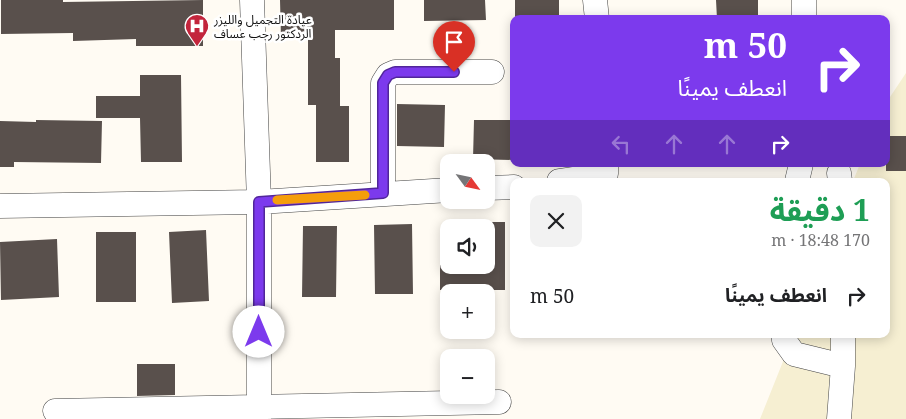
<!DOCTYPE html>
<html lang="ar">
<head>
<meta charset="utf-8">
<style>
  :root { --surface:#fff; --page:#f2f2f2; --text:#202124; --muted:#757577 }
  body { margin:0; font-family:"Noto Serif","Noto Sans Arabic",serif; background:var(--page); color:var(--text); direction:rtl; height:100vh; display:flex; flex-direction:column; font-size:19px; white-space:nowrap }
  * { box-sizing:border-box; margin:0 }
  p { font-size:16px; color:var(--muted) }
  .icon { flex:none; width:28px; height:28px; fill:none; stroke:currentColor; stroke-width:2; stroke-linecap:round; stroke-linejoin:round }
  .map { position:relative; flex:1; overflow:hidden; direction:ltr }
  .side { position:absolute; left:510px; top:178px; width:380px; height:160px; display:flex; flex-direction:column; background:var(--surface); border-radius:10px; box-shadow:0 2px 12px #0003; direction:rtl }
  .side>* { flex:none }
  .top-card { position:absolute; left:510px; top:15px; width:380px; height:152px; border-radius:10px; box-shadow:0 2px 12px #0003; direction:rtl; background:#7c3aed; color:#fff; overflow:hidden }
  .needle { width:32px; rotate:123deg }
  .tools { position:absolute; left:440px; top:154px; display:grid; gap:10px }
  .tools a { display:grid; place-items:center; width:55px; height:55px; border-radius:10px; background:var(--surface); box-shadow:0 2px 12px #0003; font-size:25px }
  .pin { position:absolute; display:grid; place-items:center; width:42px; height:42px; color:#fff; margin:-51px -21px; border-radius:50% 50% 50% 0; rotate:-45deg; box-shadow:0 0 5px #0007 }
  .pin .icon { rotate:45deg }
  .me { position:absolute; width:55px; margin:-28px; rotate:0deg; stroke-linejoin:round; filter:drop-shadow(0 0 4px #0008) }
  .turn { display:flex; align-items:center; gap:18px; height:105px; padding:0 20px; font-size:22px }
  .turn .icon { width:65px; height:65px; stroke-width:2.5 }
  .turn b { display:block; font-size:35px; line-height:42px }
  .lanes { display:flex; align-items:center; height:48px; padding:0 20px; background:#0003; justify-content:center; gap:25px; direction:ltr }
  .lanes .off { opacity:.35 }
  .round { display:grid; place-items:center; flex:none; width:52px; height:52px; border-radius:10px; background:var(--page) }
  .overview { display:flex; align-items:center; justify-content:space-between; height:85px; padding:0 20px }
  h1 { font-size:30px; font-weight:700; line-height:38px; color:#1e9e55 }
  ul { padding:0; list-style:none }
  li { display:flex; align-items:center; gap:15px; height:65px; padding:0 20px }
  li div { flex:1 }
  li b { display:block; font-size:19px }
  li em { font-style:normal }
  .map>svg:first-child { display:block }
</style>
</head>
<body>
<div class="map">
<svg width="906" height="419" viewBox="0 0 906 419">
  <rect width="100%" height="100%" fill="#fffbf3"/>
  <!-- farmland -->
  <path fill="#f6efd2" d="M906 73V419H760L794 334H886V181H853L860 164H886V103Z"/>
  <!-- building -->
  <path fill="#59504c" d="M1 0H63V2L203 0V46H136V39L73 41V33L1 34Z
    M280 0H394V30H335V58H340V106H349V162H316V105H308V39H281Z
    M424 0H485L486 20 424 21Z
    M515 0H559V19H515Z
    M716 0H758V19H717Z
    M140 75H181L182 162H141L140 118H96V96H140Z
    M397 104 445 105 444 147 397 146Z
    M36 120 102 121 101 163 14 162V167H0V121L36 122Z
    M474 120H514V160L473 159Z
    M886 136H906V171H886Z
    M486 222H505V290H440V265H486Z
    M412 224 413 294H375L374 225Z
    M303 226H337L336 297H302Z
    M206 230 209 301 172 303 169 232Z
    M96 232H136V302H96Z
    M57 239 59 297 1 300 0 242Z
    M137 364H175V395L137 396Z"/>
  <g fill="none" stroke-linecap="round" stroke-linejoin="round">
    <!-- minor casing -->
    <g stroke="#434343" stroke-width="25">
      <path id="minor" d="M252 0 259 202V419
        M595 0 597 19
        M804 0V19
        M839 173 840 181
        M559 181 606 174V164
        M797 181 801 164
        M486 188 514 187
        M383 193V83L388 75 395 72H492
        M0 206 259 202 449 190
        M783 334 784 340 794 354 843 366
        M55 411 499 402
        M839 419 843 366V334"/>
    </g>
    <!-- minor -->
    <use href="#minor" stroke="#fff" stroke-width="24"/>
  </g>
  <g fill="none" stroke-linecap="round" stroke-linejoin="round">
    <!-- route casing -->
    <g stroke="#51269a" stroke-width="12">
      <path id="route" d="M259 332V202L383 193V83L388 75 395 72H454"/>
    </g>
    <!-- route -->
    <use href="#route" stroke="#7c3aed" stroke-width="9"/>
    <!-- slow -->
    <path stroke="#f59e0b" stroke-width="9" d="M277 200 365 195"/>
  </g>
  <!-- icons -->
  <defs>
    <g id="hospital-pin" transform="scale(1.25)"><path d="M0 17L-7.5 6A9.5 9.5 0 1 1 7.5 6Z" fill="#c3253c" stroke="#fff"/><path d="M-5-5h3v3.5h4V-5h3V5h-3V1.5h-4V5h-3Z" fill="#fff"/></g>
  </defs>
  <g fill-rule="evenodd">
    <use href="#hospital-pin" x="197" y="26"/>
  </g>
  <g text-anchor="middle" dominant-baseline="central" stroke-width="5" stroke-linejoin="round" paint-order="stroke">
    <!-- poi labels -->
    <g font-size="12" fill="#101010" stroke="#fff" text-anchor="start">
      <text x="214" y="19">عيادة التجميل والليزر<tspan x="214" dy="14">الردكتور رجب عساف</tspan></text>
    </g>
  </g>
</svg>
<div class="tools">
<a><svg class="needle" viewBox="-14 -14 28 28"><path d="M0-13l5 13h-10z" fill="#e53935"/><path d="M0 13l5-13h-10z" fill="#757577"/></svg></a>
<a><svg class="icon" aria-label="sound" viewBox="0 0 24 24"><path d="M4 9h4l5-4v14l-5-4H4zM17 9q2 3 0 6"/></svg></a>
<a>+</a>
<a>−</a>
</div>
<div class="pin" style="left:454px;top:72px;background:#d93025"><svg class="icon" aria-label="arrive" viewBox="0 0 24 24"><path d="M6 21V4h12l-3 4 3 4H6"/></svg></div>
<svg class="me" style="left:259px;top:332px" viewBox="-20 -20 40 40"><circle r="19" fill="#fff"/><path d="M0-13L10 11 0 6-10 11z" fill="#7c3aed"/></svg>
<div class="top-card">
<div class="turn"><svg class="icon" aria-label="right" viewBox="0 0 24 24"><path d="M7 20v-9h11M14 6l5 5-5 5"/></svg><div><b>50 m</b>انعطف يمينًا</div></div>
<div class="lanes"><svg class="icon off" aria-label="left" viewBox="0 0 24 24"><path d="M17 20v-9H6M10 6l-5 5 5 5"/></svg><svg class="icon off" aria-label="ahead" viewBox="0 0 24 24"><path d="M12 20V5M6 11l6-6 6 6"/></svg><svg class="icon off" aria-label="ahead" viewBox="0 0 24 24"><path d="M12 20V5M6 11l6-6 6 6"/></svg><svg class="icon" aria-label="right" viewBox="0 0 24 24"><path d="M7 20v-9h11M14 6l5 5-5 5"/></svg></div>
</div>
<section class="side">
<div class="overview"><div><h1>1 دقيقة</h1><p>170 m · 18:48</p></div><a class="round"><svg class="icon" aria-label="close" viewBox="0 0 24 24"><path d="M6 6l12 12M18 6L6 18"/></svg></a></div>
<ul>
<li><svg class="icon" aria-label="right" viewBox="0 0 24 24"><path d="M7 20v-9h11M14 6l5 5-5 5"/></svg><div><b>انعطف يمينًا</b></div><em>50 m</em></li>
</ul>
</section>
</div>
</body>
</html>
